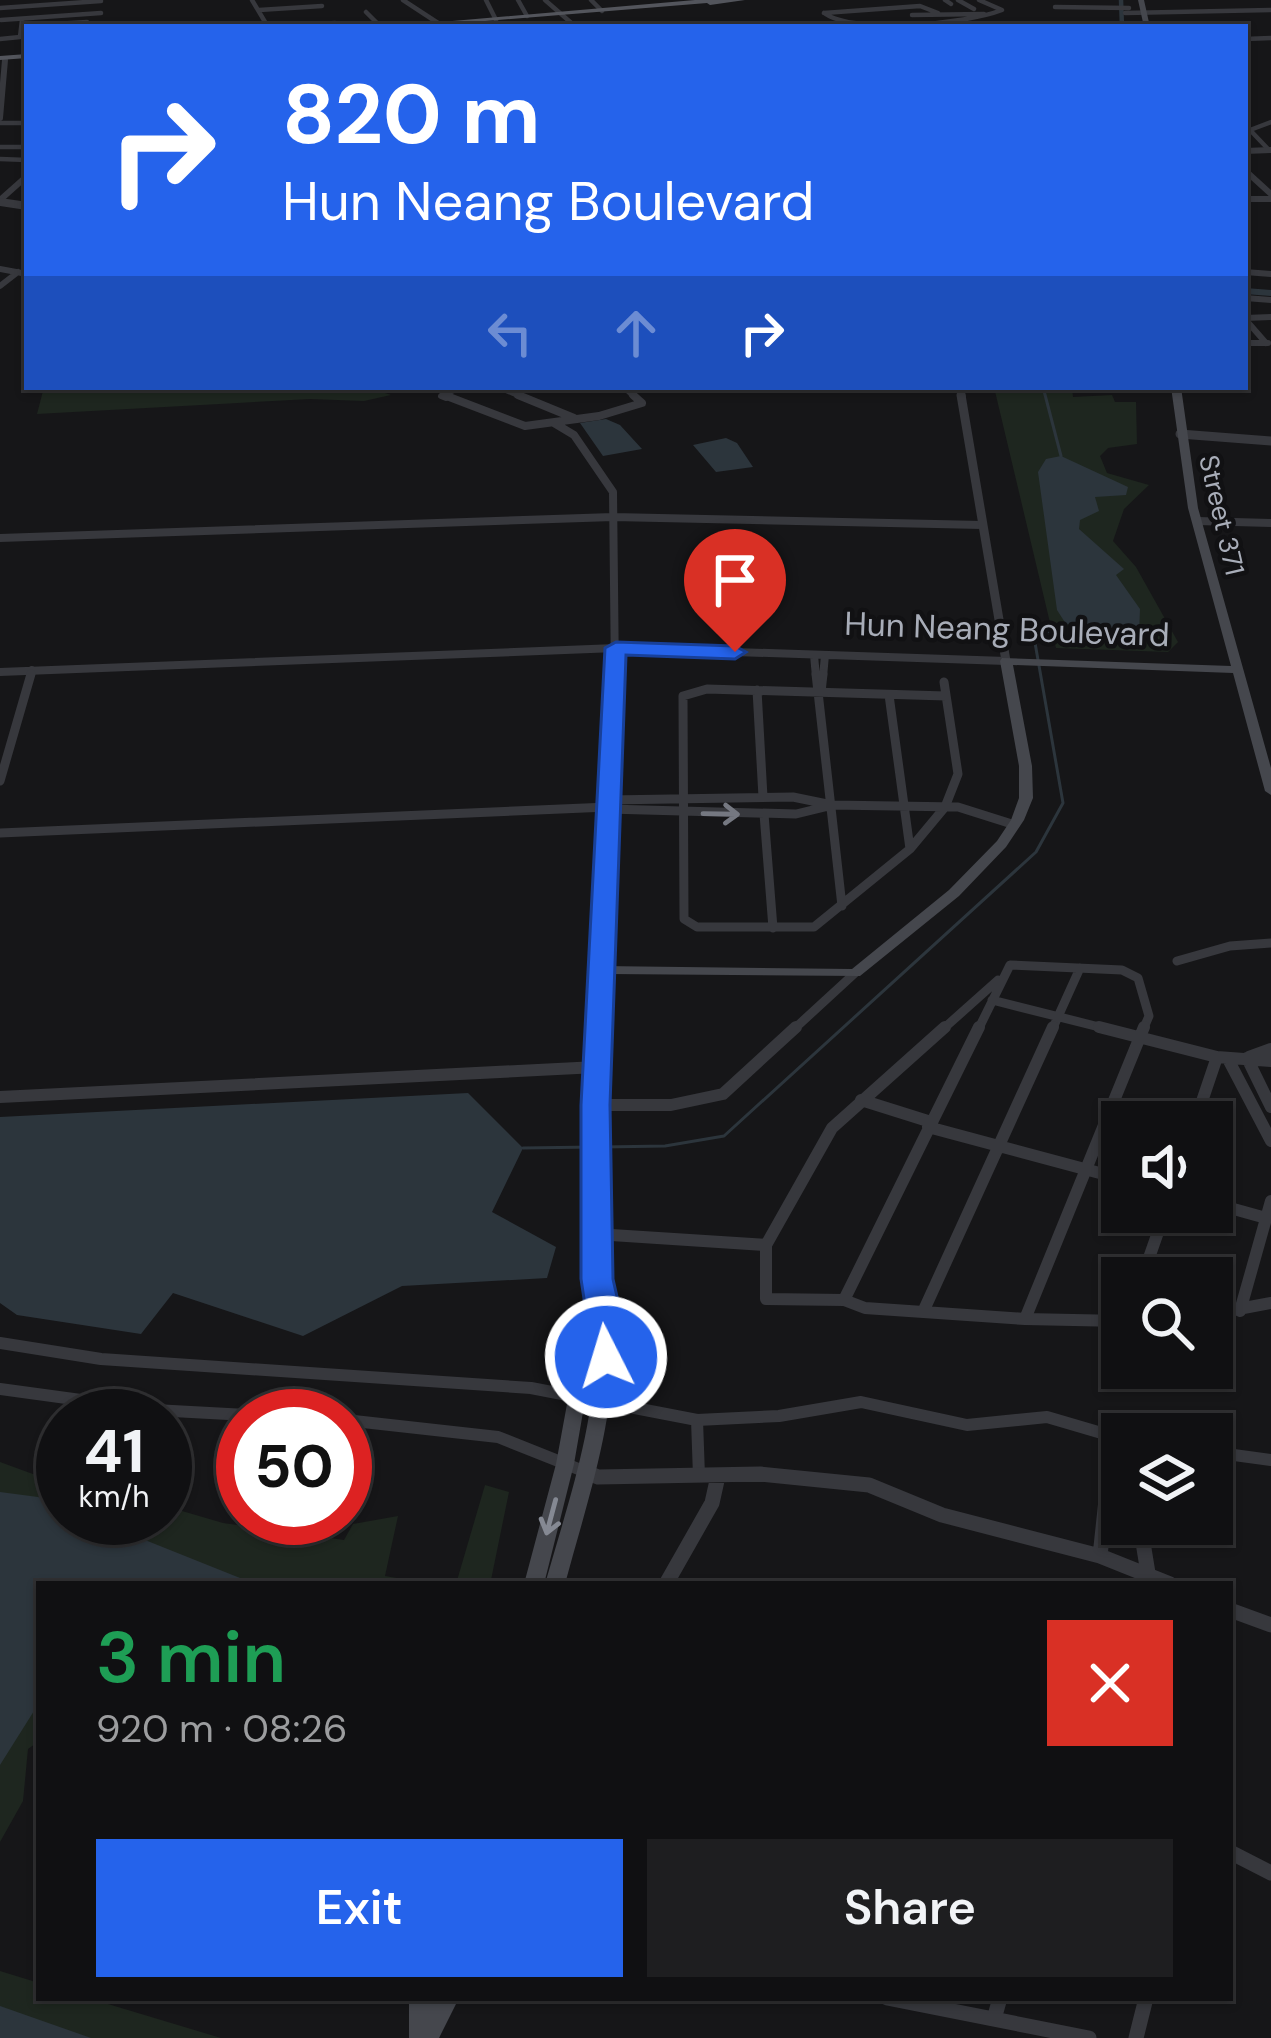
<!DOCTYPE html>
<html lang="en">
<head>
<meta charset="utf-8">
<style>
  :root { --surface:#101012; --page:#1e1e20; --text:#f1f3f6; --muted:#9c9d9f; --line:#303032; --accent:#2563eb }
  body { margin:0; font-family:"DM Sans",sans-serif; background:var(--page); color:var(--text); height:100vh; display:flex; flex-direction:column; font-size:45px; white-space:nowrap }
  * { box-sizing:border-box; margin:0 }
  p { font-size:39px; color:var(--muted) }
  .icon { flex:none; width:66px; height:66px; fill:none; stroke:currentColor; stroke-width:2; stroke-linecap:round; stroke-linejoin:round }
  .map { position:relative; flex:1; overflow:hidden }
  .side { position:absolute; left:36px; top:1581px; width:1197px; height:420px; display:flex; flex-direction:column; background:var(--surface); border-radius:0px; box-shadow:0 3px 9px #0004,0 0 0 3px var(--line) }
  .side>* { flex:none }
  .hud { position:absolute; left:24px; top:24px; width:1224px; height:366px; border-radius:0px; box-shadow:0 3px 9px #0004,0 0 0 3px var(--line); background:#2563eb; color:#fff; overflow:hidden }
  .fabs { position:absolute; left:1101px; top:1101px; display:grid; gap:24px }
  .fabs a { display:grid; place-items:center; width:132px; height:132px; border-radius:0px; background:var(--surface); box-shadow:0 3px 9px #0004,0 0 0 3px var(--line); font-size:60px }
  .speed { position:absolute; left:36px; top:1389px; display:flex; gap:24px; font-size:60px; font-weight:700; text-align:center }
  .speed>* { display:grid; place-content:center; width:156px; height:156px; border-radius:50%; background:var(--surface); box-shadow:0 3px 9px #0004,0 0 0 3px var(--line); line-height:1 }
  .speed small { font-size:30px; font-weight:400 }
  .speed .limit { border:18px solid #d22; background:#fff; color:#111 }
  .pin { position:absolute; display:grid; place-items:center; width:102px; height:102px; color:#fff; margin:-123px -51px; border-radius:50% 50% 50% 0; rotate:-45deg; box-shadow:0 0 12px #0007 }
  .pin .icon { rotate:45deg }
  .me { position:absolute; width:132px; margin:-66px; rotate:355deg; stroke-linejoin:round; filter:drop-shadow(0 0 9px #0008) }
  .turn { display:flex; align-items:center; gap:42px; height:252px; padding:0 60px; font-size:54px }
  .turn .icon { width:156px; height:156px; stroke-width:2.5 }
  .turn b { display:block; font-size:84px; line-height:102px }
  .lanes { display:flex; align-items:center; height:114px; padding:0 60px; background:#0003; justify-content:center; gap:60px; direction:ltr }
  .lanes .off { opacity:.35 }
  .round { display:grid; place-items:center; flex:none; width:126px; height:126px; border-radius:0px; background:var(--page) }
  .overview { display:flex; align-items:center; justify-content:space-between; height:204px; padding:0 60px }
  h1 { font-size:72px; font-weight:600; line-height:90px; color:#1e9e55 }
  .primary-button { display:flex; gap:24px; margin-top:auto; padding:24px 60px }
  .primary-button a { flex:1; height:138px; border-radius:0px; background:var(--accent); color:#fff; font-size:48px; font-weight:600; line-height:138px; text-align:center }
  .primary-button a+a { background:var(--page); color:var(--text) }
  .map>svg:first-child { display:block }
</style>
</head>
<body>
<div class="map">
<svg width="1271" height="2038" viewBox="0 0 1271 2038">
  <rect width="100%" height="100%" fill="#161618"/>
  <!-- green -->
  <path fill="#1e261f" d="M44 387H367L391 395 364 401 310 399 37 414Z
    M994 387H1072L1073 397 1112 395 1115 402H1136L1137 444 1108 448 1100 456 1107 473 1149 485 1124 509 1113 541 1136 567 1178 642 1168 652 1056 648Z
    M0 1462 63 1485V1518H165V1506L223 1523 344 1540 353 1524 398 1516 385 1576 432 1584H323L302 1579 300 1584H39V1741L28 1749 23 1801 0 1842Z
    M485 1485 509 1492 491 1580 503 1584H456Z
    M0 1971 39 1983V1998H88L221 2038H0Z"/>
  <!-- water -->
  <path fill="#2c353c" d="M606 419 620 425 642 449 603 456 580 423Z
    M726 438 737 443 753 467 716 472 693 445Z
    M1061 456 1128 487 1126 495 1095 497 1099 511 1080 520 1079 529 1124 569 1116 575 1140 609 1139 635 1066 624 1057 610 1038 472 1046 459Z
    M468 1093 523 1148 492 1212 556 1247 547 1278 402 1286 303 1336 173 1293 141 1334 17 1315 0 1303V1117Z
    M0 1492 38 1497 63 1507V1518H90L255 1584H39V1703L0 1765Z
    M0 2006 91 2038H0Z"/>
  <g fill="none" stroke-linecap="round" stroke-linejoin="round">
    <!-- stream -->
    <path stroke="#2c353c" stroke-width="3" d="M1043 387 1061 456
      M603 1147 665 1146 724 1136 1036 852 1063 803 1034 637 1066 624
      M523 1148 593 1147"/>
    <!-- canal-far1 -->
    <path stroke="#2c353c" stroke-width="4.5" d="M1121 0 1122 27"/>
    <!-- canal -->
    <path stroke="#2c353c" stroke-width="6" d="M1245 291 1271 293"/>
    <!-- minor-far5 -->
    <path stroke="#37383d" stroke-width="4.5" d="M252 0 268 27
      M403 0 438 23
      M486 0 496 20
      M518 0 527 16
      M545 0 576 27
      M591 0 602 11
      M945 0 951 4
      M958 0 974 9
      M1055 7 1129 8
      M0 8 101 1
      M259 10 322 6
      M366 12 381 27
      M824 13C855 35 966 24 1002 10L979 0
      M824 13 920 6 938 13
      M1125 13 1271 10
      M912 15 984 14
      M1 20 101 13
      M24 26 87 22
      M282 27 335 23
      M0 39 20 37 22 20
      M1245 39 1271 38
      M0 123H27
      M0 147H27
      M1269 150 1250 130 1271 122
      M0 159 27 160
      M1245 170 1252 177"/>
    <!-- minor-far4 -->
    <path stroke="#37383d" stroke-width="6" d="M1249 174 1271 194
      M1245 199H1271
      M0 200 27 176
      M0 269 27 274
      M1245 272 1271 274
      M0 286 18 272
      M1245 298 1271 300
      M1245 318 1271 317
      M1245 319 1266 343
      M1245 343H1268
      M499 387 525 398
      M624 387 636 398
      M403 389 409 387
      M446 398 441 396 460 387"/>
    <!-- minor-far3 -->
    <path stroke="#37383d" stroke-width="8" d="M444 395 525 426 599 416 642 403 633 395
      M518 395 574 418
      M554 423 574 435 613 492 615 677
      M1197 521 1271 523
      M0 538 613 517 982 525
      M814 655 816 677
      M0 672 616 648 1006 661
      M30 677 32 670
      M823 677 825 655"/>
    <!-- minor-far2 -->
    <path stroke="#37383d" stroke-width="9" d="M816 674 842 906
      M944 682 958 774 945 807 910 849 814 927H697L684 919 683 696 707 689 946 696
      M757 690 763 797
      M821 692 823 674
      M889 695 910 849
      M0 781 31 674
      M609 800 793 797 832 805 958 807 1015 825
      M608 809 796 814 829 806
      M764 814 773 928
      M0 833 608 807
      M1177 961 1230 946 1271 943
      M601 970 615 674
      M992 1000 1111 1030
      M793 1030 855 973
      M942 1030 998 980
      M978 1030 1010 965 1122 970 1138 978 1149 1016 1143 1030
      M1052 1030 1080 968"/>
    <!-- minor-far1 -->
    <path stroke="#37383d" stroke-width="12" d="M979 1027 844 1300 865 1308 1025 1319
      M1099 1027 1217 1057 1271 1061
      M1249 1057 1271 1049
      M1247 1058 1271 1107
      M1228 1059 1271 1141
      M0 1097 597 1067
      M861 1100 931 1122
      M596 1105H671L723 1094 796 1027
      M1195 1122 1217 1057
      M928 1127 1122 1179
      M1212 1203 1266 1218
      M596 1234 766 1245
      M1142 1278 1165 1212
      M844 1300 766 1299V1245L832 1128 945 1027
      M1240 1311 1271 1201
      M923 1312 1053 1027
      M1212 1314 1271 1303
      M1025 1319 1122 1321
      M1025 1319 1144 1027
      M0 1343 101 1359 531 1388 697 1420
      M0 1389 154 1410 263 1416
      M345 1420 498 1437 596 1476
      M1212 1452 1271 1460
      M651 1476H780
      M699 1476 697 1420 779 1416 861 1402 967 1425 1047 1417 1122 1439"/>
    <!-- minor -->
    <path stroke="#37383d" stroke-width="15" d="M588 1473 598 1477 760 1474 869 1485 942 1515 1100 1556 1170 1584
      M1140 1524 1148 1573
      M1100 1556 1106 1500
      M666 1584 712 1503 718 1476
      M1230 1610 1271 1625
      M1230 1852 1271 1873
      M887 1998 1089 2038
      M994 2019 1000 1998
      M1136 2038 1146 1998"/>
    <!-- tertiary-far2 -->
    <path stroke="#37383d" stroke-width="6" d="M0 118 5 60
      M1245 151 1271 150"/>
    <!-- tertiary-far1 -->
    <path stroke="#37383d" stroke-width="8" d="M0 202 27 206
      M960 387 962 398"/>
    <!-- tertiary -->
    <path stroke="#37383d" stroke-width="9" d="M961 395 1006 661
      M1180 434 1271 441"/>
    <!-- secondary -->
    <path fill="#45474d" fill-rule="evenodd" d="M1138 0H1144L1150 27H1144Z
      M1171 387H1181L1198 508 1271 768V795L1265 791 1233 673 1013 665 1032 766 1033 798 1024 820 1006 847 959 896 860 976 608 974 606 1279C610 1304 613 1328 613 1354 612 1432 585 1509 565 1584H545C567 1506 596 1425 595 1343L574 1464 544 1584H524L556 1464 589 1284 594 970 601 966 852 969 949 890 997 841 1011 820 1019 798V766L1000 661 1002 658 1231 666 1188 508Z
      M409 1998H433V2001L434 1998H459L439 2038H409Z"/>
    <!-- primary -->
    <path fill="#53555c" fill-rule="evenodd" d="M695 0H745L710 5 707 3 411 27H383Z
      M27 54V58L0 60V56Z"/>
  </g>
  <!-- one-way arrows -->
  <defs><path id="oneway-shaft" d="M-6 0H5M1.5-3L5.5 0L1.5 3" fill="none" stroke-width="1.6" stroke-linecap="round" stroke-linejoin="round" transform="scale(3)"/></defs>
  <use stroke="#757881" href="#oneway-shaft" transform="translate(721 814) rotate(1)"/>
  <use stroke="#858993" href="#oneway-shaft" transform="translate(551 1517) rotate(105)"/>
  <!-- route -->
  <path fill="#2563eb" stroke="#184099" stroke-width="3" d="M616 642 735 646 746 652 735 659 626 655 610 1105 613 1279 623 1323 622 1357 618 1365H594L581 1279V1105L605 648Z"/>
  <g text-anchor="middle" dominant-baseline="central" stroke-width="9" stroke-linejoin="round" paint-order="stroke">
    <!-- far-street labels -->
    <g font-size="27" fill="#a8adb8" stroke="#111113">
      <text transform="translate(1222 515) rotate(77)">Street 371</text>
    </g>
    <!-- street labels -->
    <g font-size="33" fill="#a8adb8" stroke="#111113">
      <text transform="translate(1007 629) rotate(2)">Hun Neang Boulevard</text>
    </g>
  </g>
</svg>
<div class="fabs">
<a><svg class="icon" aria-label="sound" viewBox="0 0 24 24"><path d="M4 9h4l5-4v14l-5-4H4zM17 9q2 3 0 6"/></svg></a>
<a><svg class="icon" aria-label="search" viewBox="0 0 24 24"><circle cx="10" cy="10" r="6"/><path d="M15 15l6 6"/></svg></a>
<a><svg class="icon" aria-label="layers" viewBox="0 0 24 24"><path d="M12 4l9 5-9 5-9-5zM3 14l9 5 9-5"/></svg></a>
</div>
<div class="speed"><div>41<small>km/h</small></div><div class="limit">50</div></div>
<div class="pin" style="left:735px;top:652px;background:#d93025"><svg class="icon" aria-label="arrive" viewBox="0 0 24 24"><path d="M6 21V4h12l-3 4 3 4H6"/></svg></div>
<svg class="me" style="left:606px;top:1357px" viewBox="-20 -20 40 40"><circle r="17" fill="#2563eb" stroke="#fff" stroke-width="3"/><path d="M0-11L8 9 0 5-8 9z" fill="#fff"/></svg>
<div class="hud">
<div class="turn"><svg class="icon" aria-label="right" viewBox="0 0 24 24"><path d="M7 20v-9h11M14 6l5 5-5 5"/></svg><div><b>820 m</b>Hun Neang Boulevard</div></div>
<div class="lanes"><svg class="icon off" aria-label="left" viewBox="0 0 24 24"><path d="M17 20v-9H6M10 6l-5 5 5 5"/></svg><svg class="icon off" aria-label="ahead" viewBox="0 0 24 24"><path d="M12 20V5M6 11l6-6 6 6"/></svg><svg class="icon" aria-label="right" viewBox="0 0 24 24"><path d="M7 20v-9h11M14 6l5 5-5 5"/></svg></div>
</div>
<section class="side">
<div class="overview"><div><h1>3 min</h1><p>920 m · 08:26</p></div><a class="round" style="background:#d93025;color:#fff"><svg class="icon" aria-label="close" viewBox="0 0 24 24"><path d="M6 6l12 12M18 6L6 18"/></svg></a></div>
<div class="primary-button"><a>Exit</a><a>Share</a></div>
</section>
</div>
</body>
</html>
